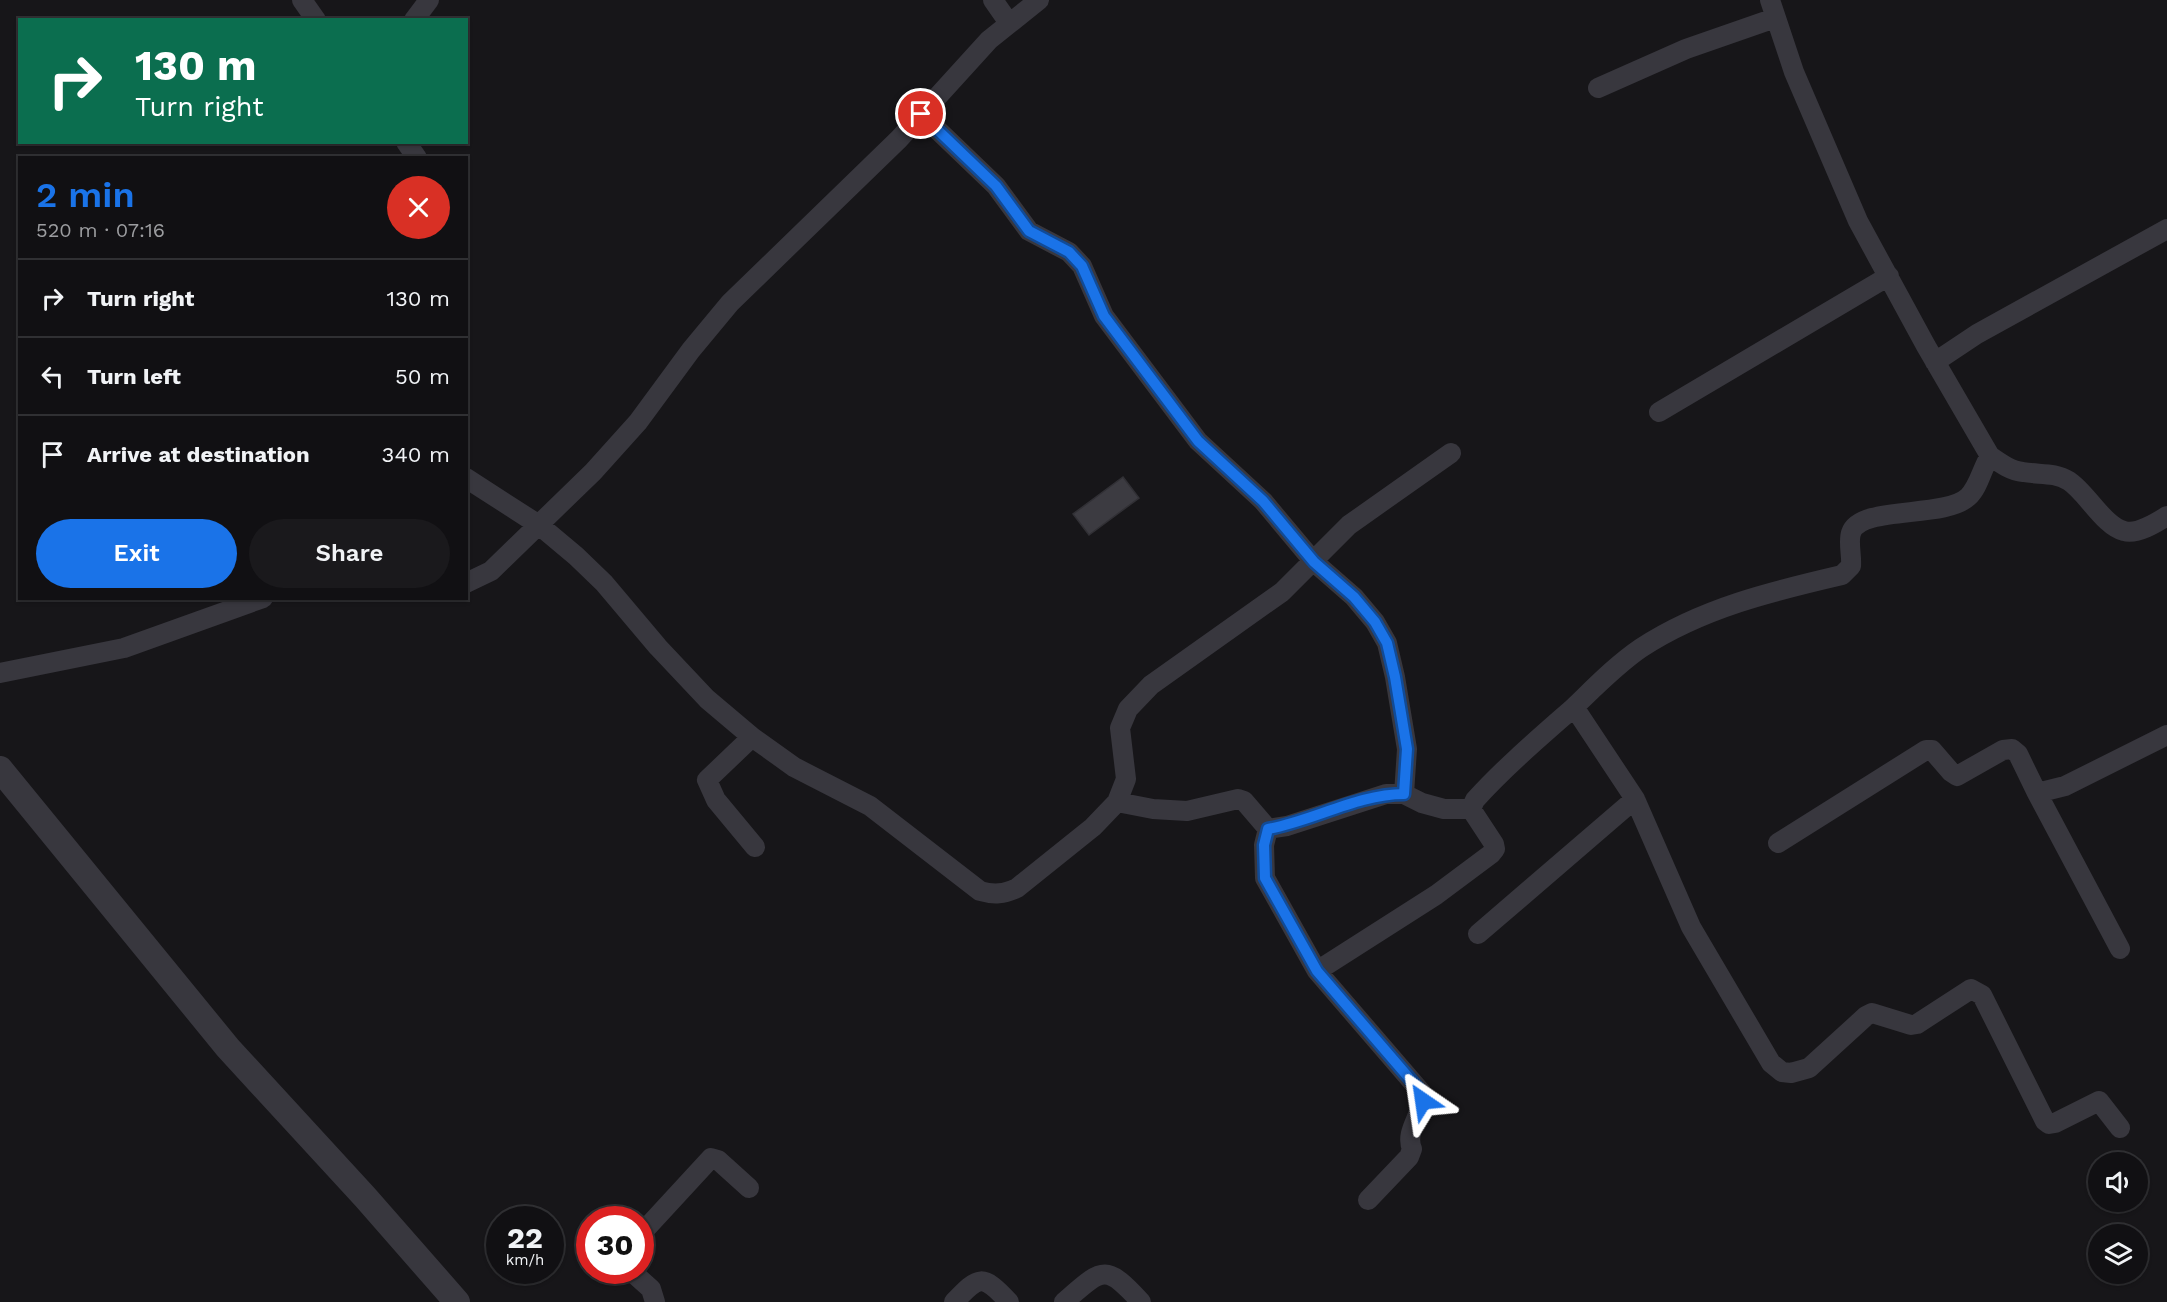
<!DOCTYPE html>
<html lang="en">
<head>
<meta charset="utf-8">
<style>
  :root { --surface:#111013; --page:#1a191c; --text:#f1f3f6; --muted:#9c9da0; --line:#303033; --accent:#1a73e8 }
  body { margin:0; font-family:"Work Sans",sans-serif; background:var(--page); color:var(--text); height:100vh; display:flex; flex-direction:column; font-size:22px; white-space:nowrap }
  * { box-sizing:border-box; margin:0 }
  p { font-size:20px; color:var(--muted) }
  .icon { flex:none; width:33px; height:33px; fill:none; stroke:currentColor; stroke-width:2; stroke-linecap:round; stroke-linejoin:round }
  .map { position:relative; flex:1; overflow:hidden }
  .side { position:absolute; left:18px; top:156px; width:450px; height:444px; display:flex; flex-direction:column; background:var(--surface); border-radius:0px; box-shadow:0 2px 4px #0004,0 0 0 2px var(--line) }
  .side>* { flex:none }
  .hud { position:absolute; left:18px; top:18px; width:450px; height:126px; border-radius:0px; box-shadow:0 2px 4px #0004,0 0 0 2px var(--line); background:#0b6e4f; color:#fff; overflow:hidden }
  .tools { position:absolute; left:2088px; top:1152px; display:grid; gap:12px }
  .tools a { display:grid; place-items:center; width:60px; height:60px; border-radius:50%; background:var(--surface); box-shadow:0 2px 4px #0004,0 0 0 2px var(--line); font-size:30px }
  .speed { position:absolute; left:486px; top:1206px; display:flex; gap:12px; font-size:30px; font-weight:700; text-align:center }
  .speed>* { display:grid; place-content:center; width:78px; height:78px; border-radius:50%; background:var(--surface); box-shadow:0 2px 4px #0004,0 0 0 2px var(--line); line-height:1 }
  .speed small { font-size:15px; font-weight:400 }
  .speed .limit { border:9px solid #d22; background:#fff; color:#111 }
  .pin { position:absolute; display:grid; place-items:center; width:51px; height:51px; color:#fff; margin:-26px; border:3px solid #fff; border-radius:50%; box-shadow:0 2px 6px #0007 }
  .me { position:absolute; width:66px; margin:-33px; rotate:328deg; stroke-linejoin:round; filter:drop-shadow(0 0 4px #0008) }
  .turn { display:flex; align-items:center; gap:21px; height:126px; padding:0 18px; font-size:27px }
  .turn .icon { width:78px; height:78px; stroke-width:2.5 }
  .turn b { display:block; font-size:42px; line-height:51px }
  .round { display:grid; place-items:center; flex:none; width:63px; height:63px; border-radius:32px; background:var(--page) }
  .headline { display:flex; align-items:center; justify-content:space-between; height:102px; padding:0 18px }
  h1 { font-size:36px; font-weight:600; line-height:45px; color:var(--accent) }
  .action { display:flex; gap:12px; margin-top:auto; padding:12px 18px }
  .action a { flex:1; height:69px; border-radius:36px; background:var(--accent); color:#fff; font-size:24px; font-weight:600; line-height:69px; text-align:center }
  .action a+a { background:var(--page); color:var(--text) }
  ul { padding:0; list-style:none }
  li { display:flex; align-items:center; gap:18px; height:78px; padding:0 18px; border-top:2px solid var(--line) }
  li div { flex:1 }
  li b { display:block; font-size:22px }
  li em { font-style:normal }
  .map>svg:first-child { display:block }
</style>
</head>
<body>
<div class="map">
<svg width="2167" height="1302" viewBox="0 0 2167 1302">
  <rect width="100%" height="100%" fill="#171619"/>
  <!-- building -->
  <path fill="#3c3b41" stroke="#313035" stroke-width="1.5" d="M1123 477 1139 498 1089 535 1073 514Z"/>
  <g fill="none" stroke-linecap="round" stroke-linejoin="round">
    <!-- minor -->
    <path stroke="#38373e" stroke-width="20" d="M302 0 316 20
      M993 0 1009 23
      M1770 0 1794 72 1858 221 1926 346 1990 456C2000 463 2011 471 2023 472 2040 475 2054 472 2069 481 2087 493 2104 526 2124 531 2137 535 2156 523 2167 516
      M414 20 429 0
      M1598 88 1686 49 1775 18
      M921 114 996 186 1029 231 1069 252 1082 266 1104 316 1198 441 1263 501 1314 562 1354 597 1375 622 1387 643 1395 677 1407 749 1404 794
      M406 142 417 158
      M1935 362 1977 334 2167 229
      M1659 412 1889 276
      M466 478 539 525 576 556 604 583 658 647 707 699 752 737 794 767 870 806 980 891C994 895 1004 894 1017 888L1093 827 1117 802 1126 779 1120 728 1128 709 1151 685 1282 592 1349 525 1451 453
      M466 583 491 571 593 472 638 422 691 350 730 303 899 139 989 40 1039 0
      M0 673 124 648 263 598
      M1574 707 1635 799 1691 927 1771 1063 1782 1072 1791 1073 1809 1068 1866 1016 1872 1013 1911 1025 1917 1024 1971 989 1982 995 2045 1121 2049 1124 2055 1123 2099 1101 2120 1128
      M752 737 707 780 716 800 755 847
      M2037 793 2120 949
      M1117 802 1153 809 1187 811 1238 799 1244 801 1268 829 1287 826 1386 794H1404L1422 803 1444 809H1471
      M1268 829 1264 845 1265 878 1317 971 1422 1093C1425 1113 1404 1130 1412 1149L1409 1157 1368 1200
      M1778 843 1926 750H1932L1951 772 1957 776 2003 750 2012 749 2018 754 2037 793 2065 786 2167 735
      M1478 934 1635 799
      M1317 971 1436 895 1491 854 1495 849 1494 844 1471 809 1475 800C1505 767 1539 738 1572 709 1594 688 1616 665 1641 648 1702 608 1773 591 1842 575L1851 566C1852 556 1848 542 1851 533 1860 505 1944 519 1968 497 1979 487 1982 468 1990 456
      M640 1235 711 1158 718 1160 749 1188
      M630 1270 651 1289 655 1302
      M954 1302C979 1276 982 1273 1009 1302
      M1064 1302C1103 1268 1105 1263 1141 1302"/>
    <!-- tertiary -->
    <path stroke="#38373e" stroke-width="26" d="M0 769 228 1048 365 1197 457 1302"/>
  </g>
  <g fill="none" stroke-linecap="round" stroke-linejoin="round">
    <!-- route casing -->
    <g stroke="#114b97" stroke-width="15">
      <path id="route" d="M921 114 996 186 1029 231 1069 252 1082 266 1104 316 1198 441 1263 501 1314 562 1354 597 1375 622 1387 643 1395 677 1407 749 1404 794C1358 794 1313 821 1268 829L1264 845 1265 878 1317 971 1422 1093 1423 1101"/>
    </g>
    <!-- route -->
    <use href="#route" stroke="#1a73e8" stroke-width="10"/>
  </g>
</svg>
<div class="tools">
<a><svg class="icon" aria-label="sound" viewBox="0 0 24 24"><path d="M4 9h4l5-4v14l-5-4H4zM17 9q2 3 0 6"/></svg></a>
<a><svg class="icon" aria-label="layers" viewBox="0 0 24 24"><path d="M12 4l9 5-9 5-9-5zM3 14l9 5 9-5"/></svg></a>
</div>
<div class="speed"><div>22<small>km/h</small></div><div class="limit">30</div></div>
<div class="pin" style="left:921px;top:114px;background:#d93025"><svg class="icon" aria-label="arrive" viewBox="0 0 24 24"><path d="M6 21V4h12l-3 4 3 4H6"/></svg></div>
<svg class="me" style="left:1423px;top:1101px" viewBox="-20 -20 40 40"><path d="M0-17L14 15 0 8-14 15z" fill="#1a73e8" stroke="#fff" stroke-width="4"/></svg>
<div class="hud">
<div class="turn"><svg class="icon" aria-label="right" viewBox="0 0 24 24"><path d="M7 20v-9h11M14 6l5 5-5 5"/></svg><div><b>130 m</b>Turn right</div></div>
</div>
<section class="side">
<div class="headline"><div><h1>2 min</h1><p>520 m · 07:16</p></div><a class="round" style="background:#d93025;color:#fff"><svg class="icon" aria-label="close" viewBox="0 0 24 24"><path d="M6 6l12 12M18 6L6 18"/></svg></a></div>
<ul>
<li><svg class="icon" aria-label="right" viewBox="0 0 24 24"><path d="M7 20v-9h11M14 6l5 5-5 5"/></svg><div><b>Turn right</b></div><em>130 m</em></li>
<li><svg class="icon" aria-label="left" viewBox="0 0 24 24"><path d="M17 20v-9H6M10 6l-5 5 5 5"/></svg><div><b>Turn left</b></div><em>50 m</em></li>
<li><svg class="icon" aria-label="arrive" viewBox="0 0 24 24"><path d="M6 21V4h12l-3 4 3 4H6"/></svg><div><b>Arrive at destination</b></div><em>340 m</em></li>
</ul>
<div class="action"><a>Exit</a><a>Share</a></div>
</section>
</div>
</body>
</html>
